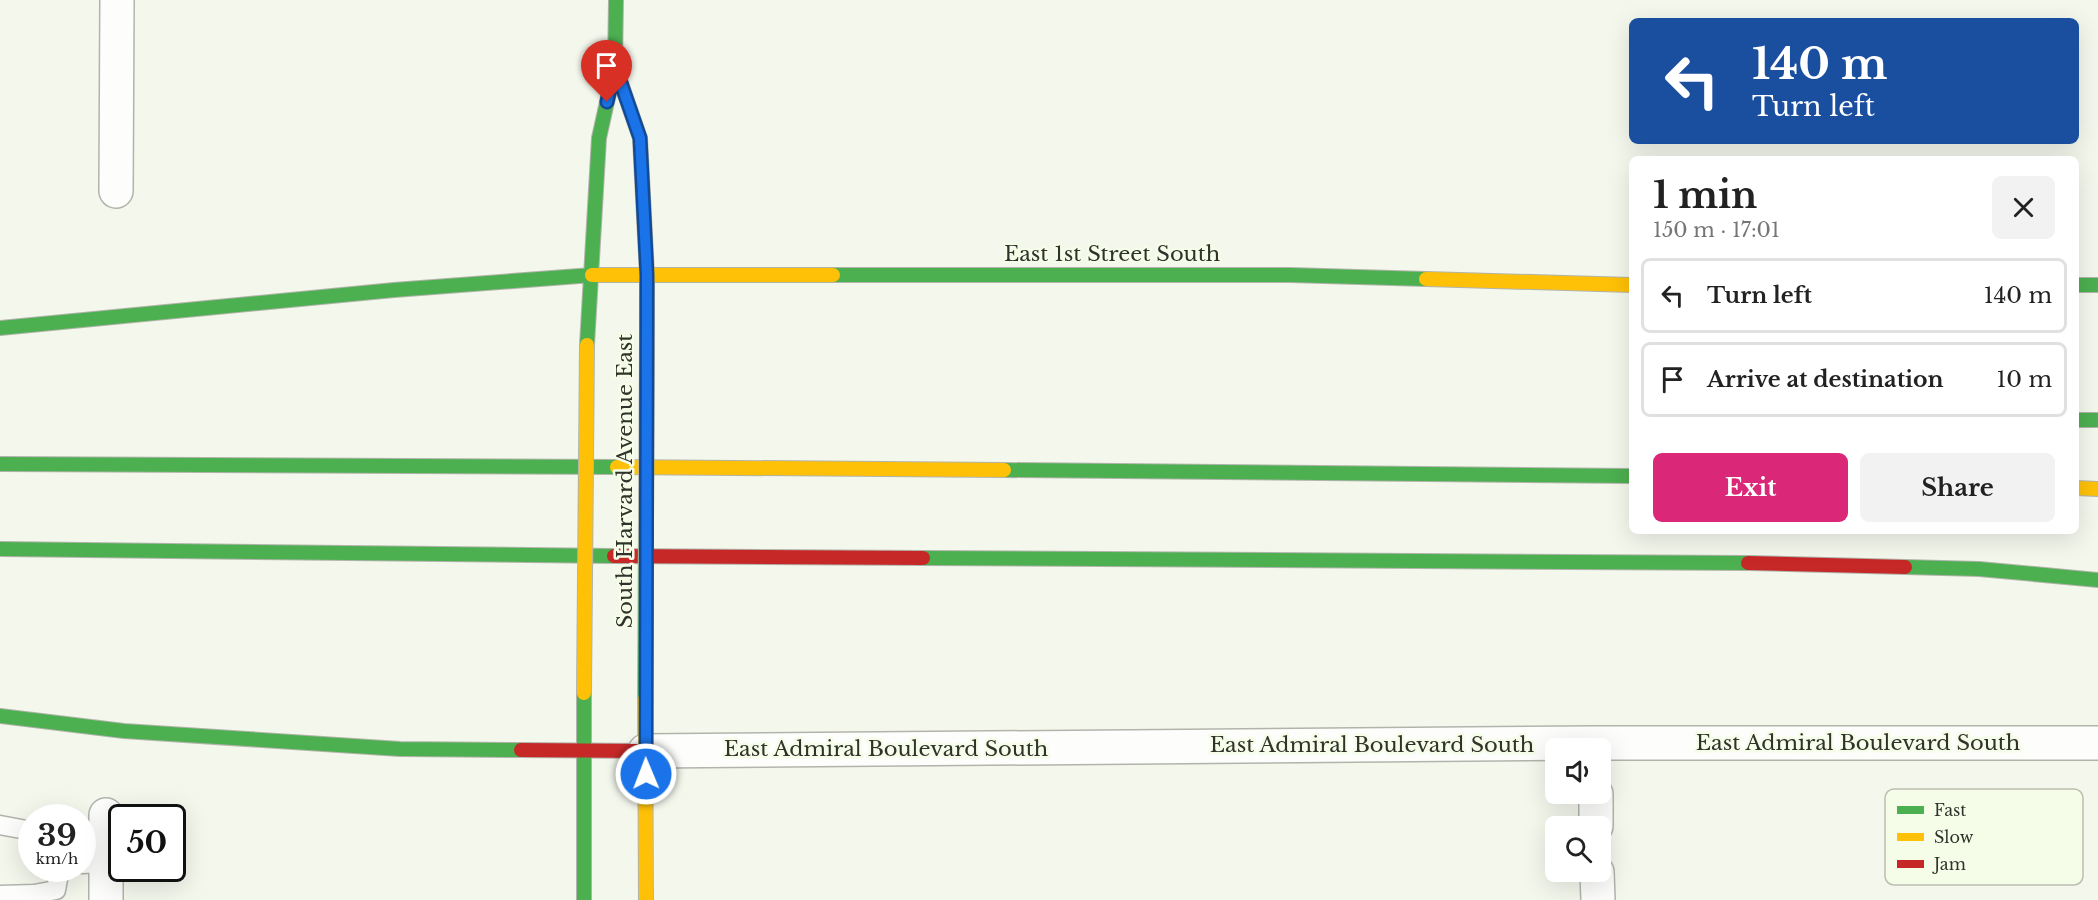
<!DOCTYPE html>
<html lang="en">
<head>
<meta charset="utf-8">
<style>
  :root { --surface:#fff; --page:#f2f2f2; --text:#222; --muted:#767676; --line:#e0e0e0; --accent:#db2777 }
  body { margin:0; font-family:"Libre Baskerville",serif; background:var(--page); color:var(--text); height:100vh; display:flex; flex-direction:column; font-size:22px; white-space:nowrap }
  * { box-sizing:border-box; margin:0 }
  p { font-size:20px; color:var(--muted) }
  .icon { flex:none; width:33px; height:33px; fill:none; stroke:currentColor; stroke-width:2; stroke-linecap:round; stroke-linejoin:round }
  .map { position:relative; flex:1; overflow:hidden }
  .side { position:absolute; left:1629px; top:156px; width:450px; height:378px; display:flex; flex-direction:column; background:var(--surface); border-radius:9px; box-shadow:0 6px 24px #0002 }
  .side>* { flex:none }
  .banner { position:absolute; left:1629px; top:18px; width:450px; height:126px; border-radius:9px; box-shadow:0 6px 24px #0002; background:#1a4fa0; color:#fff; overflow:hidden }
  .controls { position:absolute; left:1545px; top:738px; display:grid; gap:12px }
  .controls a { display:grid; place-items:center; width:66px; height:66px; border-radius:9px; background:var(--surface); box-shadow:0 6px 24px #0002; font-size:30px }
  .speed { position:absolute; left:18px; top:804px; display:flex; gap:12px; font-size:30px; font-weight:700; text-align:center }
  .speed>* { display:grid; place-content:center; width:78px; height:78px; border-radius:50%; background:var(--surface); box-shadow:0 6px 24px #0002; line-height:1 }
  .speed small { font-size:15px; font-weight:400 }
  .speed .limit { border:3px solid #111; border-radius:9px; background:#fff; color:#111 }
  .pin { position:absolute; display:grid; place-items:center; width:51px; height:51px; color:#fff; margin:-62px -26px; border-radius:50% 50% 50% 0; rotate:-45deg; box-shadow:0 0 6px #0007 }
  .pin .icon { rotate:45deg }
  .me { position:absolute; width:66px; margin:-33px; rotate:359deg; stroke-linejoin:round; filter:drop-shadow(0 0 4px #0008) }
  .turn { display:flex; align-items:center; gap:21px; height:126px; padding:0 24px; font-size:27px }
  .turn .icon { width:78px; height:78px; stroke-width:2.5 }
  .turn b { display:block; font-size:42px; line-height:51px }
  .round { display:grid; place-items:center; flex:none; width:63px; height:63px; border-radius:9px; background:var(--page) }
  .overview { display:flex; align-items:center; justify-content:space-between; height:102px; padding:0 24px }
  h1 { font-size:36px; font-weight:700; line-height:45px }
  .action { display:flex; gap:12px; margin-top:auto; padding:12px 24px }
  .action a { flex:1; height:69px; border-radius:9px; background:var(--accent); color:#fff; font-size:24px; font-weight:700; line-height:69px; text-align:center }
  .action a+a { background:var(--page); color:var(--text) }
  ul { padding:0; list-style:none }
  li { display:flex; align-items:center; gap:18px; height:75px; margin:0 12px 9px; padding:0 12px; border:3px solid var(--line); border-radius:9px }
  li div { flex:1 }
  li b { display:block; font-size:22px }
  li em { font-style:normal }
  .map>svg:first-child { display:block }
</style>
</head>
<body>
<div class="map">
<svg width="2098" height="900" viewBox="0 0 2098 900">
  <rect width="100%" height="100%" fill="#f4f7ec"/>
  <g fill="none" stroke-linecap="round" stroke-linejoin="round">
    <!-- lane casing -->
    <g stroke="#b2b4ac" stroke-width="21">
      <path id="lane" d="M0 825 32 831
        M82 864 105 863
        M0 895 34 894 56 890 60 868"/>
    </g>
    <!-- street casing -->
    <g stroke="#b2b4ac" stroke-width="36">
      <path id="street" d="M116 191 117 0
        M645 751 1596 743H2098
        M1596 794V826
        M106 815V900
        M1597 872 1598 900"/>
    </g>
    <!-- fast casing -->
    <g stroke="#b2b4ac" stroke-width="16">
      <path id="fast" d="M615 66 640 138 647 275V345
        M833 275H1290L1426 279
        M2076 285H2098
        M0 328 394 290 592 275
        M587 345 599 138 615 66 616 0
        M2076 420H2098
        M0 464 617 467
        M1004 470 1632 476
        M0 549 614 556
        M923 558 1748 563
        M1905 567 1979 569 2098 580
        M584 693V900
        M0 716 124 731 400 749 521 750"/>
    </g>
    <!-- slow casing -->
    <g stroke="#b2b4ac" stroke-width="16">
      <path id="slow" d="M592 275H833
        M1426 279 1632 285
        M617 467 1004 470
        M2076 488 2098 489
        M645 694 646 900"/>
    </g>
    <!-- jam casing -->
    <g stroke="#b2b4ac" stroke-width="16">
      <path id="jam" d="M614 556 923 558
        M1748 563 1905 567
        M521 750 645 751"/>
    </g>
    <!-- lane -->
    <use href="#lane" stroke="#fdfefc" stroke-width="18"/>
    <!-- street -->
    <use href="#street" stroke="#fdfefc" stroke-width="33"/>
    <!-- fast -->
    <use href="#fast" stroke="#4caf50" stroke-width="14"/>
    <!-- slow -->
    <use href="#slow" stroke="#ffc107" stroke-width="14"/>
    <!-- jam -->
    <use href="#jam" stroke="#c62828" stroke-width="14"/>
    <!-- fast-bridge casing -->
    <g stroke="#b2b4ac" stroke-width="16" stroke-linecap="butt">
      <path id="fast-bridge" d="M645 694 647 345"/>
    </g>
    <!-- slow-bridge casing -->
    <g stroke="#b2b4ac" stroke-width="16" stroke-linecap="butt">
      <path id="slow-bridge" d="M584 693 587 345"/>
    </g>
    <!-- fast-bridge -->
    <use href="#fast-bridge" stroke="#4caf50" stroke-width="14"/>
    <!-- slow-bridge -->
    <use href="#slow-bridge" stroke="#ffc107" stroke-width="14"/>
  </g>
  <g fill="none" stroke-linecap="round" stroke-linejoin="round">
    <!-- route casing -->
    <g stroke="#114b97" stroke-width="15">
      <path id="route" d="M607 102 615 66 640 138 647 275 646 774"/>
    </g>
    <!-- route -->
    <use href="#route" stroke="#1a73e8" stroke-width="10"/>
  </g>
  <g text-anchor="middle" dominant-baseline="central" stroke-width="5" stroke-linejoin="round" paint-order="stroke">
    <!-- street labels -->
    <g font-size="21" fill="#30322b" stroke="#f5fce7">
      <text x="1112" y="254">East 1st Street South</text>
      <text transform="translate(625 481) rotate(-90)">South Harvard Avenue East</text>
      <text x="1858" y="743">East Admiral Boulevard South</text>
      <text x="1372" y="745">East Admiral Boulevard South</text>
      <text x="886" y="749">East Admiral Boulevard South</text>
    </g>
  </g>
  <!-- legend -->
  <rect x="1885" y="789" width="198" height="96" rx="9" fill="#f5fce7" stroke="#babfaf" stroke-width="1.5"/>
  <rect x="1897" y="806" width="27" height="8" fill="#4caf50"/>
  <rect x="1897" y="833" width="27" height="8" fill="#ffc107"/>
  <rect x="1897" y="860" width="27" height="8" fill="#c62828"/>
  <g font-size="16" fill="#30322b">
    <text x="1934" y="816">Fast</text>
    <text x="1934" y="843">Slow</text>
    <text x="1934" y="870">Jam</text>
  </g>
</svg>
<div class="controls">
<a><svg class="icon" aria-label="sound" viewBox="0 0 24 24"><path d="M4 9h4l5-4v14l-5-4H4zM17 9q2 3 0 6"/></svg></a>
<a><svg class="icon" aria-label="search" viewBox="0 0 24 24"><circle cx="10" cy="10" r="6"/><path d="M15 15l6 6"/></svg></a>
</div>
<div class="speed"><div>39<small>km/h</small></div><div class="limit">50</div></div>
<div class="pin" style="left:607px;top:102px;background:#d93025"><svg class="icon" aria-label="arrive" viewBox="0 0 24 24"><path d="M6 21V4h12l-3 4 3 4H6"/></svg></div>
<svg class="me" style="left:646px;top:774px" viewBox="-20 -20 40 40"><circle r="17" fill="#1a73e8" stroke="#fff" stroke-width="3"/><path d="M0-11L8 9 0 5-8 9z" fill="#fff"/></svg>
<div class="banner">
<div class="turn"><svg class="icon" aria-label="left" viewBox="0 0 24 24"><path d="M17 20v-9H6M10 6l-5 5 5 5"/></svg><div><b>140 m</b>Turn left</div></div>
</div>
<section class="side">
<div class="overview"><div><h1>1 min</h1><p>150 m · 17:01</p></div><a class="round"><svg class="icon" aria-label="close" viewBox="0 0 24 24"><path d="M6 6l12 12M18 6L6 18"/></svg></a></div>
<ul>
<li><svg class="icon" aria-label="left" viewBox="0 0 24 24"><path d="M17 20v-9H6M10 6l-5 5 5 5"/></svg><div><b>Turn left</b></div><em>140 m</em></li>
<li><svg class="icon" aria-label="arrive" viewBox="0 0 24 24"><path d="M6 21V4h12l-3 4 3 4H6"/></svg><div><b>Arrive at destination</b></div><em>10 m</em></li>
</ul>
<div class="action"><a>Exit</a><a>Share</a></div>
</section>
</div>
</body>
</html>
